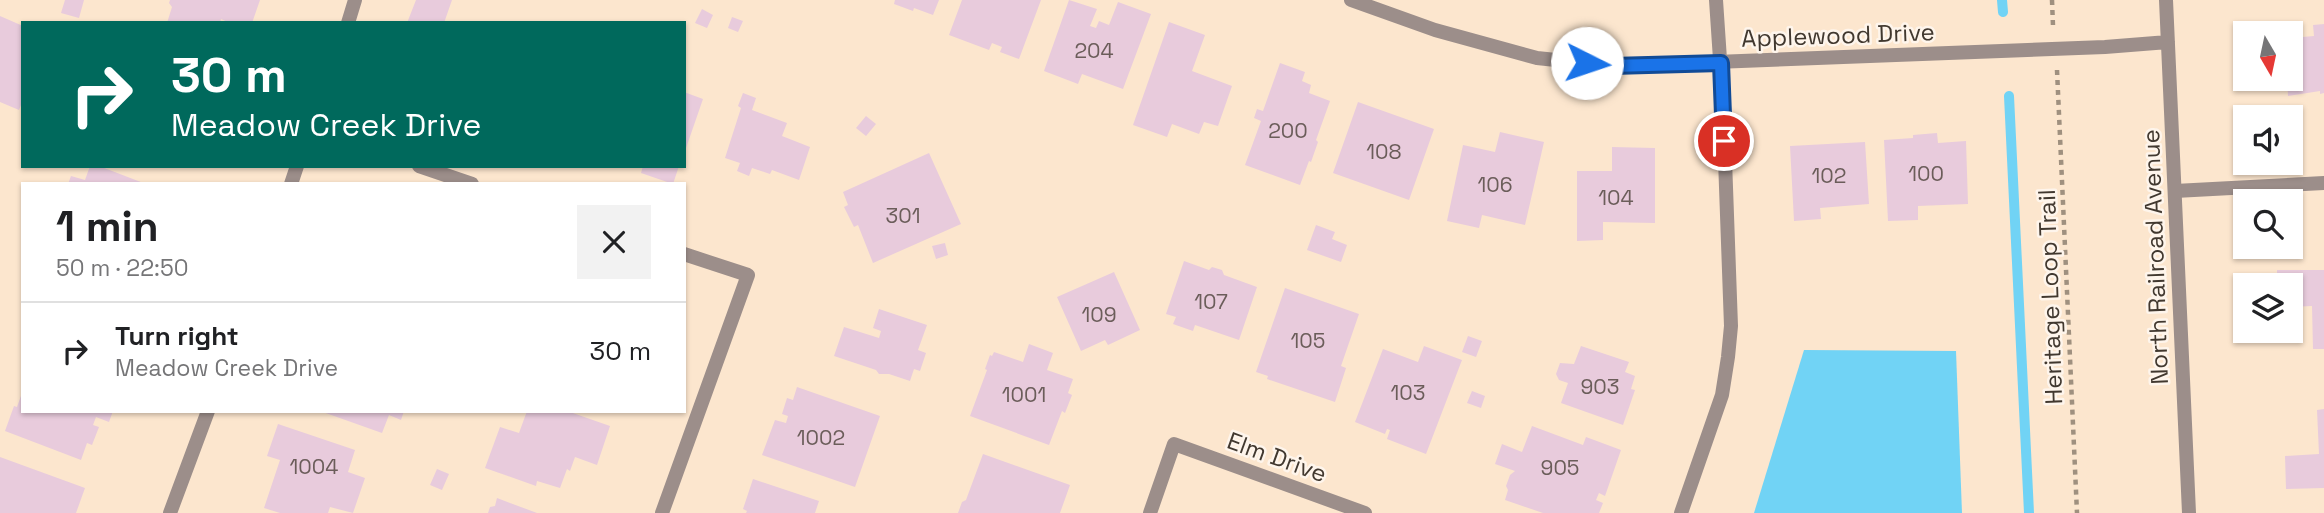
<!DOCTYPE html>
<html lang="en">
<head>
<meta charset="utf-8">
<style>
  :root { --surface:#fff; --page:#f2f2f2; --text:#202124; --muted:#757577; --line:#e0e0e0 }
  body { margin:0; font-family:"Space Grotesk",sans-serif; background:var(--page); color:var(--text); height:100vh; display:flex; flex-direction:column; font-size:26px; white-space:nowrap }
  * { box-sizing:border-box; margin:0 }
  p { font-size:23px; color:var(--muted) }
  .icon { flex:none; width:38px; height:38px; fill:none; stroke:currentColor; stroke-width:2; stroke-linecap:round; stroke-linejoin:round }
  .map { position:relative; flex:1; overflow:hidden }
  .side { position:absolute; left:21px; top:182px; width:665px; height:231px; display:flex; flex-direction:column; background:var(--surface); border-radius:0px; box-shadow:0 2px 5px #0004 }
  .side>* { flex:none }
  .banner { position:absolute; left:21px; top:21px; width:665px; height:147px; border-radius:0px; box-shadow:0 2px 5px #0004; background:#00695c; color:#fff; overflow:hidden }
  .needle { width:46px; rotate:171deg }
  .buttons { position:absolute; left:2233px; top:21px; display:grid; gap:14px }
  .buttons a { display:grid; place-items:center; width:70px; height:70px; border-radius:0px; background:var(--surface); box-shadow:0 2px 5px #0004; font-size:35px }
  .pin { position:absolute; display:grid; place-items:center; width:60px; height:60px; color:#fff; margin:-30px; border:4px solid #fff; border-radius:50%; box-shadow:0 2px 7px #0007 }
  .me { position:absolute; width:77px; margin:-38px; rotate:94deg; stroke-linejoin:round; filter:drop-shadow(0 0 5px #0008) }
  .turn { display:flex; align-items:center; gap:24px; height:147px; padding:0 35px; font-size:32px }
  .turn .icon { width:91px; height:91px; stroke-width:2.5 }
  .turn b { display:block; font-size:49px; line-height:60px }
  .round { display:grid; place-items:center; flex:none; width:74px; height:74px; border-radius:0px; background:var(--page) }
  .summary { display:flex; align-items:center; justify-content:space-between; height:119px; padding:0 35px }
  h1 { font-size:42px; font-weight:700; line-height:52px }
  ul { padding:0; list-style:none }
  li { display:flex; align-items:center; gap:21px; height:98px; padding:0 35px; border-top:2px solid var(--line) }
  li div { flex:1 }
  li b { display:block; font-size:26px }
  li em { font-style:normal }
  .map>svg:first-child { display:block }
</style>
</head>
<body>
<div class="map">
<svg width="2324" height="513" viewBox="0 0 2324 513">
  <rect width="100%" height="100%" fill="#fce6ce"/>
  <!-- water -->
  <path fill="#71d3f5" d="M1804 350 1956 351 1962 513H1754Z"/>
  <g fill="none" stroke-linecap="round" stroke-linejoin="round">
    <!-- stream -->
    <path stroke="#71d3f5" stroke-width="10" d="M2002 0 2003 12
      M2009 96 2029 513"/>
  </g>
  <!-- building -->
  <path fill="#e8cbdc" d="M65 0H84L79 18 61 13Z
    M170 0H260L252 23H230L221 19 220 23H167L172 7 169 3Z
    M416 0H452L444 23H407Z
    M895 0H939L933 15 914 8 913 11 894 4Z
    M962 0H1041L1019 59 1000 52 1002 47 992 43 989 50 949 35Z
    M1069 0 1097 9 1090 26 1096 28 1099 21 1109 25 1118 2 1151 14 1123 89 1082 74 1078 84 1044 71Z
    M702 9 713 15 707 28 695 23Z
    M0 16 23 26V100L19 110 0 102Z
    M732 17 743 21 738 32 728 28Z
    M1169 22 1205 35 1192 71 1232 86 1218 126 1204 122 1199 134 1172 124 1167 137 1133 125Z
    M2324 24V93L2320 94V91L2288 96 2287 79H2291V38L2314 36 2313 25Z
    M1280 63 1305 72 1302 81 1311 85 1309 93 1330 101 1316 140 1318 142 1311 162 1309 161 1300 185 1245 165 1261 121 1254 118 1257 109 1263 111Z
    M684 92 703 99 685 151H684Z
    M743 93 756 98 752 110 787 123 782 136 810 147 799 180 772 170 770 174 752 168 749 176 737 171 740 163 725 158 741 108 738 106Z
    M1358 102 1434 129 1409 200 1333 173Z
    M866 116 876 124 866 136 856 128Z
    M1500 132 1544 142 1525 225 1482 215 1479 228 1447 221 1463 145 1495 152Z
    M1937 133 1938 143 1966 141 1968 204 1918 206V220L1888 221 1884 140 1913 138V135Z
    M1865 142 1869 204 1820 208 1821 219 1794 221 1790 146Z
    M1612 147 1655 148V223L1603 222V240L1577 241V171H1612Z
    M929 153 961 224 873 263 858 225 854 227 844 207 848 205 843 192Z
    M90 166H99L146 184H68L71 176 85 180Z
    M643 166H679L673 184 641 173Z
    M1316 225 1335 232 1332 239 1347 245 1341 262 1307 250Z
    M945 243 948 255 936 259 932 246Z
    M1184 261 1209 270 1212 267 1222 270 1224 275 1257 287 1239 340 1195 325 1193 331 1173 324 1176 317 1166 314Z
    M2277 270H2324V349H2313L2312 306 2291 307V285H2277Z
    M1114 272 1140 330 1108 345 1105 340 1081 351 1057 297Z
    M1285 288 1359 314 1341 366 1346 368 1335 402 1267 379 1268 376 1256 372Z
    M879 309 927 325 918 350 926 353 920 371 914 369 910 381 889 374H879L876 370 834 356 844 327 879 338 881 331 873 328Z
    M1468 336 1482 341 1476 357 1462 352Z
    M1029 344 1053 353 1047 370 1073 379 1068 393 1072 395 1065 413 1062 411 1049 445 970 416 987 370 985 369 990 355 992 356 994 352 1023 362Z
    M1424 346 1462 360 1426 454 1387 439 1390 430 1387 429 1385 434 1355 422 1383 349 1418 362Z
    M1581 346 1629 362 1625 372 1635 376 1631 389 1635 390 1623 425 1561 403 1568 383 1559 380 1556 374 1560 363 1574 364Z
    M797 387 880 416 855 487 762 455 775 420 786 423 788 416 782 414 787 398 793 400Z
    M1472 391 1485 396 1481 408 1467 403Z
    M22 393 23 411H113L109 422 96 417 93 425 99 427 92 445 87 443 81 460 5 431 14 406 17 407Z
    M2324 409V488L2286 489 2285 456 2319 454 2317 410Z
    M320 411H404L401 420 389 415 382 433Z
    M527 411H567L610 426 597 465 575 457 570 471 567 469 560 488 537 481 536 486 485 468 500 427 519 433Z
    M278 424 355 450 348 472 365 478 353 513 330 507 328 513H280L264 508 280 460 267 456Z
    M1532 426 1583 445 1586 437 1621 450 1605 496 1599 493 1596 500 1603 503 1599 513H1543L1505 500 1508 490 1506 486 1510 475 1515 471 1495 464 1502 444 1522 452Z
    M983 454 1070 485 1060 513H958L962 502 966 500Z
    M0 457 85 488 76 513H0Z
    M437 469 449 474 442 490 430 485Z
    M753 479 819 501 815 513H746L747 511 743 509Z
    M497 498 537 513H488L490 507 495 506Z"/>
  <g fill="none" stroke-linecap="round" stroke-linejoin="round">
    <!-- path -->
    <path stroke="#9f907f" stroke-width="4.5" stroke-dasharray="5 5" stroke-linecap="butt" d="M2052 0 2053 26
      M2057 70 2077 513"/>
    <!-- minor -->
    <path stroke="#9c8e8a" stroke-width="14" d="M348 23 355 0
      M419 166 472 184
      M291 184 297 166
      M2175 191 2324 183
      M170 513 208 411
      M662 513 748 275 684 254
      M1150 513 1174 444 1365 513
      M1681 513 1722 395 1728 357 1731 326 1723 104 1716 0"/>
    <!-- tertiary -->
    <path stroke="#9c8e8a" stroke-width="14" d="M1351 0 1435 30 1537 58 1612 66 2105 47 2168 42
      M2166 0 2189 513"/>
  </g>
  <g fill="none" stroke-linecap="round" stroke-linejoin="round">
    <!-- route casing -->
    <g stroke="#114b97" stroke-width="18">
      <path id="route" d="M1587 63 1612 66 1721 63 1724 141"/>
    </g>
    <!-- route -->
    <use href="#route" stroke="#1a73e8" stroke-width="12"/>
  </g>
  <g text-anchor="middle" dominant-baseline="central" stroke-width="5" stroke-linejoin="round" paint-order="stroke">
    <!-- number labels -->
    <g font-size="21" fill="#6b5d5a">
      <text x="1094" y="50">204</text>
      <text x="1288" y="130">200</text>
      <text x="1384" y="151">108</text>
      <text x="1926" y="173">100</text>
      <text x="1829" y="175">102</text>
      <text x="1495" y="184">106</text>
      <text x="1616" y="197">104</text>
      <text x="903" y="215">301</text>
      <text x="1211" y="301">107</text>
      <text x="1099" y="314">109</text>
      <text x="1308" y="340">105</text>
      <text x="1600" y="386">903</text>
      <text x="1408" y="392">103</text>
      <text x="1024" y="394">1001</text>
      <text x="821" y="437">1002</text>
      <text x="314" y="466">1004</text>
      <text x="1560" y="467">905</text>
    </g>
    <!-- street labels -->
    <g font-size="24" fill="#41382f" stroke="#fef5ec">
      <text transform="translate(1838 35) rotate(-2)">Applewood Drive</text>
      <text transform="translate(2155 257) rotate(-92)">North Railroad Avenue</text>
      <text transform="translate(2050 297) rotate(-92)">Heritage Loop Trail</text>
      <text transform="translate(1277 457) rotate(20)">Elm Drive</text>
    </g>
  </g>
</svg>
<div class="buttons">
<a><svg class="needle" viewBox="-14 -14 28 28"><path d="M0-13l5 13h-10z" fill="#e53935"/><path d="M0 13l5-13h-10z" fill="#757577"/></svg></a>
<a><svg class="icon" aria-label="sound" viewBox="0 0 24 24"><path d="M4 9h4l5-4v14l-5-4H4zM17 9q2 3 0 6"/></svg></a>
<a><svg class="icon" aria-label="search" viewBox="0 0 24 24"><circle cx="10" cy="10" r="6"/><path d="M15 15l6 6"/></svg></a>
<a><svg class="icon" aria-label="layers" viewBox="0 0 24 24"><path d="M12 4l9 5-9 5-9-5zM3 14l9 5 9-5"/></svg></a>
</div>
<div class="pin" style="left:1724px;top:141px;background:#d93025"><svg class="icon" aria-label="arrive" viewBox="0 0 24 24"><path d="M6 21V4h12l-3 4 3 4H6"/></svg></div>
<svg class="me" style="left:1587px;top:63px" viewBox="-20 -20 40 40"><circle r="19" fill="#fff"/><path d="M0-13L10 11 0 6-10 11z" fill="#1a73e8"/></svg>
<div class="banner">
<div class="turn"><svg class="icon" aria-label="right" viewBox="0 0 24 24"><path d="M7 20v-9h11M14 6l5 5-5 5"/></svg><div><b>30 m</b>Meadow Creek Drive</div></div>
</div>
<section class="side">
<div class="summary"><div><h1>1 min</h1><p>50 m · 22:50</p></div><a class="round"><svg class="icon" aria-label="close" viewBox="0 0 24 24"><path d="M6 6l12 12M18 6L6 18"/></svg></a></div>
<ul>
<li><svg class="icon" aria-label="right" viewBox="0 0 24 24"><path d="M7 20v-9h11M14 6l5 5-5 5"/></svg><div><b>Turn right</b><p>Meadow Creek Drive</p></div><em>30 m</em></li>
</ul>
</section>
</div>
</body>
</html>
